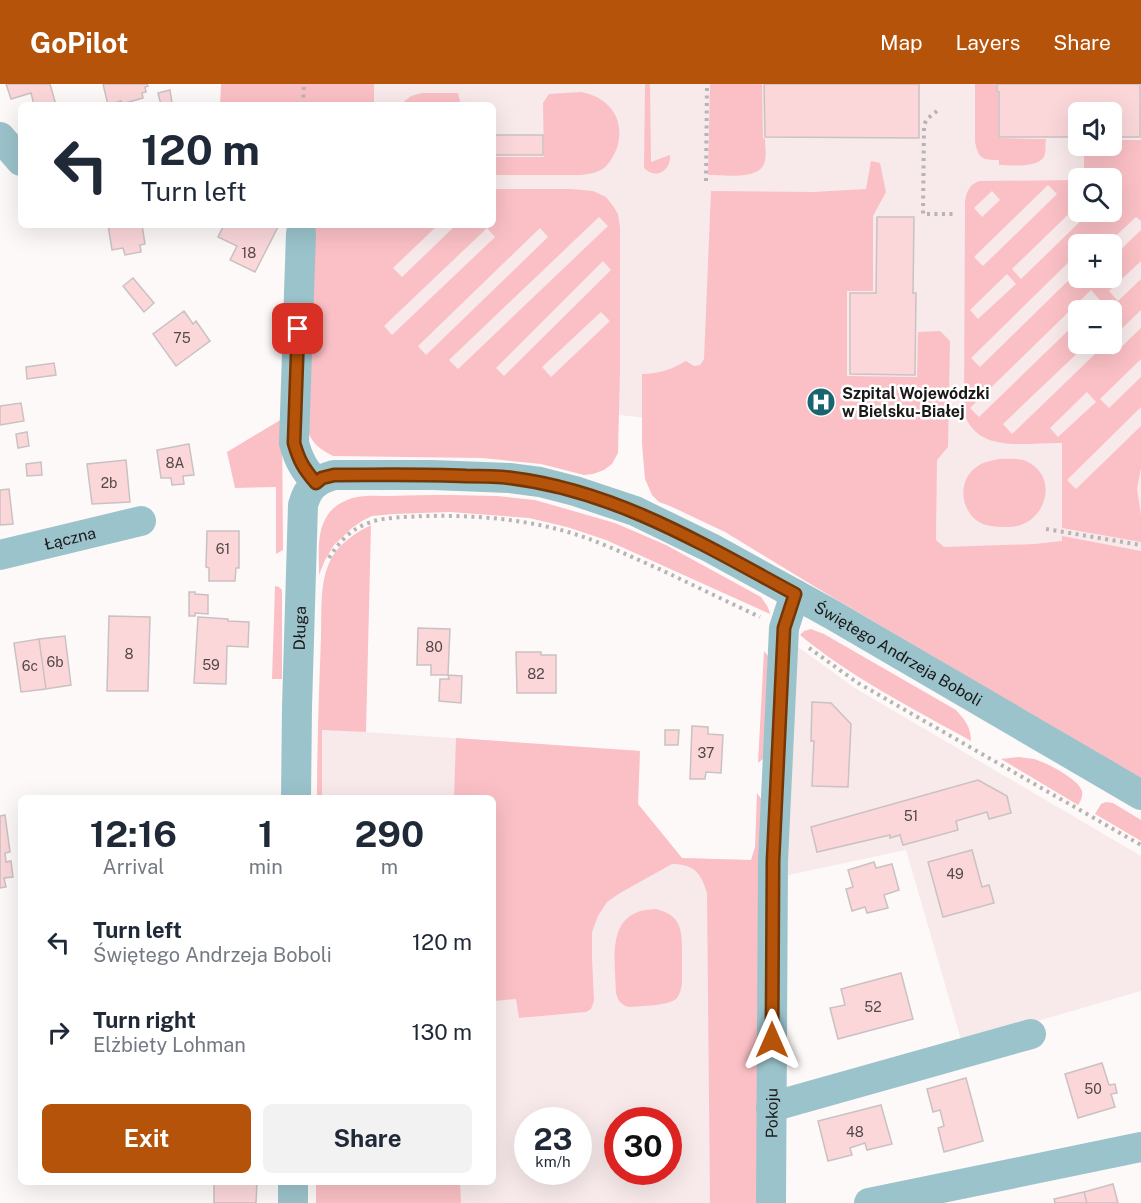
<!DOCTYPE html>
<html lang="en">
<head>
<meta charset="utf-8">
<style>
  :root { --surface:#fff; --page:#f2f2f3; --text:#1f2937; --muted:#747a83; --accent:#b45309 }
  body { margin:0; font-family:"Public Sans",sans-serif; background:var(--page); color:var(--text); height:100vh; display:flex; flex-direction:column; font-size:22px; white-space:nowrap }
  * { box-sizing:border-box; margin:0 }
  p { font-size:20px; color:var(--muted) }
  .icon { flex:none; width:33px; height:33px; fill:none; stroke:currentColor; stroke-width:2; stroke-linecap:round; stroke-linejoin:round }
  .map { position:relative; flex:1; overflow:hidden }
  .panel { position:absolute; left:18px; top:711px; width:478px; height:390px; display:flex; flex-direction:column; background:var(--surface); border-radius:9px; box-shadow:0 6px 24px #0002 }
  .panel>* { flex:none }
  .top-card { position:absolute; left:18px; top:18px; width:478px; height:126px; border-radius:9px; box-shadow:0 6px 24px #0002; background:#fff; color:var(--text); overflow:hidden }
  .fabs { position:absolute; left:1068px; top:18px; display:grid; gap:12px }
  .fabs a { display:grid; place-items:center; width:54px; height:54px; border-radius:9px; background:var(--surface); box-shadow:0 6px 24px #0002; font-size:30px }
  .speed { position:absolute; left:514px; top:1023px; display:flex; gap:12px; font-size:30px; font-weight:700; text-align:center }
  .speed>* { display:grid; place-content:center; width:78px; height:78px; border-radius:50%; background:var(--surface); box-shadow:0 6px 24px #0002; line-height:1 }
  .speed small { font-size:15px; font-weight:400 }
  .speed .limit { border:9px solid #d22; background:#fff; color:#111 }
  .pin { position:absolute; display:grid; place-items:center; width:51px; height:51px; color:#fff; margin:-26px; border-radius:12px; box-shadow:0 3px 9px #0006 }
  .me { position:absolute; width:66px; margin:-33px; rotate:0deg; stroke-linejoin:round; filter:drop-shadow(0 0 4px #0008) }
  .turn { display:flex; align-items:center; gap:21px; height:126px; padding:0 24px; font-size:27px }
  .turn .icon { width:78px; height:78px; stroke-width:2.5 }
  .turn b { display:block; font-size:42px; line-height:51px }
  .eta { display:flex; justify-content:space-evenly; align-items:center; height:102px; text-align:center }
  .eta b { font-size:36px; font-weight:700; line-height:42px }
  .button { display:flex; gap:12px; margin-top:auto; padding:12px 24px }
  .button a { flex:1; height:69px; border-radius:9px; background:var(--accent); color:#fff; font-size:24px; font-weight:700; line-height:69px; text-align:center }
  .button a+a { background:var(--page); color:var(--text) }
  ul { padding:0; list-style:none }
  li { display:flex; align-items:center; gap:18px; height:90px; padding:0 24px }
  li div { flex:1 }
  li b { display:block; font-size:22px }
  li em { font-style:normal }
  header { display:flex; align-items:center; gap:36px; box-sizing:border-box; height:84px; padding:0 30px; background:var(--accent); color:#fff }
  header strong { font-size:28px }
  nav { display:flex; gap:33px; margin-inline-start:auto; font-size:21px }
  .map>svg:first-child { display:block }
</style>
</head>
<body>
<header>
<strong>GoPilot</strong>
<nav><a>Map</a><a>Layers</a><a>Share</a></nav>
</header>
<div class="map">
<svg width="1141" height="1119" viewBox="0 0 1141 1119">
  <rect width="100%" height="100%" fill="#fef9f9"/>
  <!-- built -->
  <path fill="#f8eaeb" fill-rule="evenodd" d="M331 0H1141V645L647 334 446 312 331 324V141H494V21H331ZM1078 28H1112V62H1078ZM1078 94H1112V128H1078ZM1078 160H1112V194H1078ZM1078 226H1112V260H1078Z
    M794 560 855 604 1141 772V907L962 959 906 766 784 792Z
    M322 645 640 667 638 720 682 774 751 776 752 1119H322V1098H494V714H322ZM528 1036H579V1088H528ZM618 1036H669V1088H618Z"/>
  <!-- green -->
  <path fill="#fac0c5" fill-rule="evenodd" d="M221 0H374V21H220Z
    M645 0H650L651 78 670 71C671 87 656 96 644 84Z
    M710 0H762L763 54 765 55C765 62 767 73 764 80 758 96 723 91 708 91Z
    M975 0H996V9H998V54L1046 55C1045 60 1046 66 1045 70 1041 85 1011 81 999 81V76C982 76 979 75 975 58Z
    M581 8C609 13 626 35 617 64 614 71 610 79 604 84 597 89 589 90 581 91H494V73H544L543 19 549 10Z
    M422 9H458L461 21H400L411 12Z
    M1112 56H1141V137L1136 133 1107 160H1078V169L971 274 980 283 1078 187V194H1112V174L1141 146V177L1109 207 1118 217 1141 195V226L1112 254V226H1089L1100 216 1091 206 970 324 979 333 1078 237V260H1087L1003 340 1012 350 1096 269 1087 260H1106L1104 262 1113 271 1141 244V275L1100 315 1109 324 1141 293V323L1067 396 1076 405 1141 342V384L1137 405 1141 431V458L1062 444V359C1028 358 976 371 964 328L965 119C966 108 969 101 979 97L1078 96V121L1012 185 1021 195 1090 128H1112V107L1114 104 1112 102V94H1084V62H1112ZM1048 101 1057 110 983 182 974 173ZM992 107 1000 116 982 133 974 124ZM1007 190 1016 200 978 235 970 226ZM1087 308 1096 318 1058 353 1050 344Z
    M871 77 880 79 886 108 873 132V207H847V292L917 293 918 248 940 247 950 257 948 363 937 376 936 456 944 463 1035 460 1062 457V452L1141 467V695L812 501 725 448 670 422 659 418 652 411 645 395 642 360V290C659 290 672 285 686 277L694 282 700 281 704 275 711 107 813 108 866 105Z
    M494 105H571L593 107 606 113 613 122 618 130 620 143V286L618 369 612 380 604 386 593 390 584 391 541 380 482 374 333 372C318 364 311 359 307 343L310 141H438L393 184 402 193 456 141H494ZM599 133 608 142 458 285 449 276ZM487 144 495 153 392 251 384 242ZM540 144 548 153 426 271 418 262ZM603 177 611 186 504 292 496 284ZM601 228 610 237 551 293 542 283Z
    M282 335 283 466 276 470V403L235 404 227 368Z
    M999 375C1007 375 1018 374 1026 377 1058 391 1048 435 1017 442 1009 444 987 443 981 439 961 429 957 399 974 385 981 378 990 377 999 375Z
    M451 411 497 412 535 416 615 439 666 461 761 513C765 519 769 523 770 530L606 456 567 443 529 434 450 428 394 430 372 432 362 437 352 444 334 461 325 476 319 491C319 474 317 455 323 440 327 429 335 421 345 417 358 410 376 412 391 412 411 411 431 411 451 411Z
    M371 441 366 648 322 646V714H317C317 660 319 607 321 553 322 529 319 500 330 477 338 460 355 449 371 441Z
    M275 502 279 503 282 506V595H272Z
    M811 545 824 550 956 626C965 636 971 643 971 657 912 624 852 594 800 551L804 547Z
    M764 567 768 572 764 674 758 679Z
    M456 654 640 667 638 720 682 774 751 776 755 763 757 709 762 716 760 1119H710L707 809C701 789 694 780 672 780L620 809 607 818 598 832 592 848V873L594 917 591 925 586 928 519 934 516 915 494 917V714H454Z
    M1019 673C1024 674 1029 674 1034 675 1045 678 1079 695 1082 707 1083 712 1081 717 1078 721L1001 675Z
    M1106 718 1113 719 1141 736V757L1095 730 1101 720Z
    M656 825C680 831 682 844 682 866 682 877 682 888 682 900 681 905 680 910 677 914 669 922 640 922 629 923 621 921 618 917 616 909 615 873 605 826 656 825Z
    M316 1098H460L461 1119H316Z"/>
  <!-- building -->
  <path fill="#fbd7da" stroke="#cac1c2" stroke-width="1.5" d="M6 0H50L56 21H34L31 9 11 15Z
    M103 0H147L148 2 145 3 146 8 142 9 143 14 122 20 121 17 108 21Z
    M764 0H919V54L765 53Z
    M997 0H1140V53H1112V28H1078V53H999V8H997Z
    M170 6 172 19 161 21 158 9Z
    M494 51H543V71H494Z
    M877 133H914L913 209H916L915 291 850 290V209H876Z
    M108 141H142L145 160 140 161 141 168 125 171 123 164 112 166Z
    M224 141H279L255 188 230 176 237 162 218 153Z
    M133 194 154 219 144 228 123 202Z
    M184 227 193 240 196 237 210 257 176 282 153 250Z
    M54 279 56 291 27 295 26 283Z
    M21 319 24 337 0 341V322Z
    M27 348 29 362 18 364 16 350Z
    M189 360 194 391 183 392 184 400 172 401 171 394H161L157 366Z
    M126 376 130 418 92 420 87 380Z
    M41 378 42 391 27 392 26 380Z
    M9 405 13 440 0 441V406Z
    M207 447H239V484H236L235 497H209V484L206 483Z
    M189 508H195V510L208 511V530L195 529V532H189Z
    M109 532 150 533 148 607H107Z
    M198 533 228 535V537L249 538 248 563 227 562 226 600 194 599Z
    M418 544 450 545 448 591H431V581H417Z
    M65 552 71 601 46 605 39 555Z
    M39 555 46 605 21 608 14 559Z
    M516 568H541V571H556V609H517Z
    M448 591 462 592 461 619 439 617 440 595H449Z
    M812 618 831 619 851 640 848 703 812 702 814 657H811Z
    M692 642 708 643V650L723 651 721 689 706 688 705 695H690Z
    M665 646H679L678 661H665Z
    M978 696 1007 712 1011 729 989 735 987 728 956 737 958 746 903 761 900 751 890 754V751L817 768 811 743Z
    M5 731 10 768 5 769 6 778 11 777 13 793 4 794 6 803 0 804V732Z
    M972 766 982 803 989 801 994 819 943 833 928 778Z
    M874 778 876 784 892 780 899 806 884 811 888 824 867 829 865 823 852 827 846 805 853 803 848 786Z
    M901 889 913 935 838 955 830 924 845 921 841 905Z
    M1102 979 1109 1001 1115 1000 1117 1009 1111 1010 1115 1023 1078 1034 1065 990Z
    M966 994 983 1057 944 1068 938 1044 944 1042 940 1026 933 1028 927 1005Z
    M881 1021 892 1060 867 1066 865 1059 850 1064 852 1071 828 1077 818 1037Z
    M214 1098H257L256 1119H214Z
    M1113 1100 1118 1119H1087L1084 1108Z
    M1084 1108 1087 1119H1055L1054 1115Z"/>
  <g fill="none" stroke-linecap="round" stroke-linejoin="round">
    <!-- path -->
    <path stroke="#b9b4b4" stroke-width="4" stroke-dasharray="3 4.5" stroke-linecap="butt" d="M303 21 304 0
      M937 27 927 35 924 41 923 130H956
      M706 97 707 0
      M1046 445 1141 461
      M329 474C355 432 382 434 428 432 474 431 523 435 568 448 599 457 627 471 657 484 691 500 726 517 760 533
      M809 564 858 599 1141 761"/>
    <!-- minor -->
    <g stroke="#9bc3cb" stroke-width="30">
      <path d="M0 53 21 77"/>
      <path d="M301 149 294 359C299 377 304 385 316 399"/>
      <path id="s1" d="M0 471 141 437"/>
      <path id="s2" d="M296 714 297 623 303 421C308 403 316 396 334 391H433L509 394 540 398 575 407 635 427 711 464 831 530 1141 711"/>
      <path d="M771 1023 1031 950"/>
      <path d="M293 1119V1098"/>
      <path id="s3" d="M771 1119 773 776 784 544 795 510"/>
      <path d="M869 1119 1141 1063"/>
    </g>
  </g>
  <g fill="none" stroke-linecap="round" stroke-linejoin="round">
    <!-- route casing -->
    <g stroke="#753606" stroke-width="15">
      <path id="route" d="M298 245 294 359C299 377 304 385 316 399L322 394 334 391C378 391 422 390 466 392 481 392 496 392 511 394 616 407 704 461 795 510L784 544 773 777 772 956"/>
    </g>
    <!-- route -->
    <use href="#route" stroke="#b45309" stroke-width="10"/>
  </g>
  <!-- icons -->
  <defs>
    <g id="hospital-disc" transform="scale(1.5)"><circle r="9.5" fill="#18646f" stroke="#fff"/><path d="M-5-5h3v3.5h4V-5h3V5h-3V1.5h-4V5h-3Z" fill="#fff"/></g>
  </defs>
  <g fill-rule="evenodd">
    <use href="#hospital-disc" x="821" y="318"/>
  </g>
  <g text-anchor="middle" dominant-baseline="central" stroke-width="5" stroke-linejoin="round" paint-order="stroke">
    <!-- number labels -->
    <g font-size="14" fill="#534848">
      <text x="249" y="169">18</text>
      <text x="182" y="254">75</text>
      <text x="175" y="379">8A</text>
      <text x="109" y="399">2b</text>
      <text x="223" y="465">61</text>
      <text x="434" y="563">80</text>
      <text x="129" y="570">8</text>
      <text x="55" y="578">6b</text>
      <text x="211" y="581">59</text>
      <text x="30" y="582">6c</text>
      <text x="536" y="590">82</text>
      <text x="706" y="669">37</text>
      <text x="911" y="732">51</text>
      <text x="955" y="790">49</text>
      <text x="873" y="923">52</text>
      <text x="1093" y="1005">50</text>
      <text x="855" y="1048">48</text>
    </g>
    <!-- poi labels -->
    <g font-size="16" font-weight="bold" fill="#1b1818" stroke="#fff" text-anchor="start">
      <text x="842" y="309">Szpital Wojewódzki<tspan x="842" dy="18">w Bielsku-Białej</tspan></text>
    </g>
    <!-- street labels -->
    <g font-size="16" fill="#1b1818" stroke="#fff">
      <text stroke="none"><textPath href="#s1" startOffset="72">Łączna</textPath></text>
      <text stroke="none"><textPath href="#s2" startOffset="170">Długa</textPath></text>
      <text stroke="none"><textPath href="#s2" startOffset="944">Świętego Andrzeja Boboli</textPath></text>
      <text stroke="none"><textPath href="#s3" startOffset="90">Pokoju</textPath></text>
    </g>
  </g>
</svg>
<div class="fabs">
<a><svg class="icon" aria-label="sound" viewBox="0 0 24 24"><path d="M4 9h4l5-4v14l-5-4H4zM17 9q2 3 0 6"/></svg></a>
<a><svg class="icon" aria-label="search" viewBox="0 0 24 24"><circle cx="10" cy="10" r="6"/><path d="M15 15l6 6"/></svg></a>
<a>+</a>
<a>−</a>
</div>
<div class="speed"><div>23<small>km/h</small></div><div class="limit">30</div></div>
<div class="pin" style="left:298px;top:245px;background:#d93025"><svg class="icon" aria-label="arrive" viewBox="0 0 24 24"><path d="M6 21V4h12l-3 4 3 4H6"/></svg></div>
<svg class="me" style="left:772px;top:956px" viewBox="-20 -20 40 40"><path d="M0-17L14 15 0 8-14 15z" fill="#b45309" stroke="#fff" stroke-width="4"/></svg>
<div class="top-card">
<div class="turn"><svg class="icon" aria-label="left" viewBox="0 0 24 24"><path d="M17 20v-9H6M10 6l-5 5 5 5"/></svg><div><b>120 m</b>Turn left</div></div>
</div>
<section class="panel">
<div class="eta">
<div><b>12:16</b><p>Arrival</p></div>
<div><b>1</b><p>min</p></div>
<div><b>290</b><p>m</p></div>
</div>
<ul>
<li><svg class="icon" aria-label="left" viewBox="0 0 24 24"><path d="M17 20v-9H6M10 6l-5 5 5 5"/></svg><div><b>Turn left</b><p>Świętego Andrzeja Boboli</p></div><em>120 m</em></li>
<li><svg class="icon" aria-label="right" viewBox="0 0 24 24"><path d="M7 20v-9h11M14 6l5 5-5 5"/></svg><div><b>Turn right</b><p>Elżbiety Lohman</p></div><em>130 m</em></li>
</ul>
<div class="button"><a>Exit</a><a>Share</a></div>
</section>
</div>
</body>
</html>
